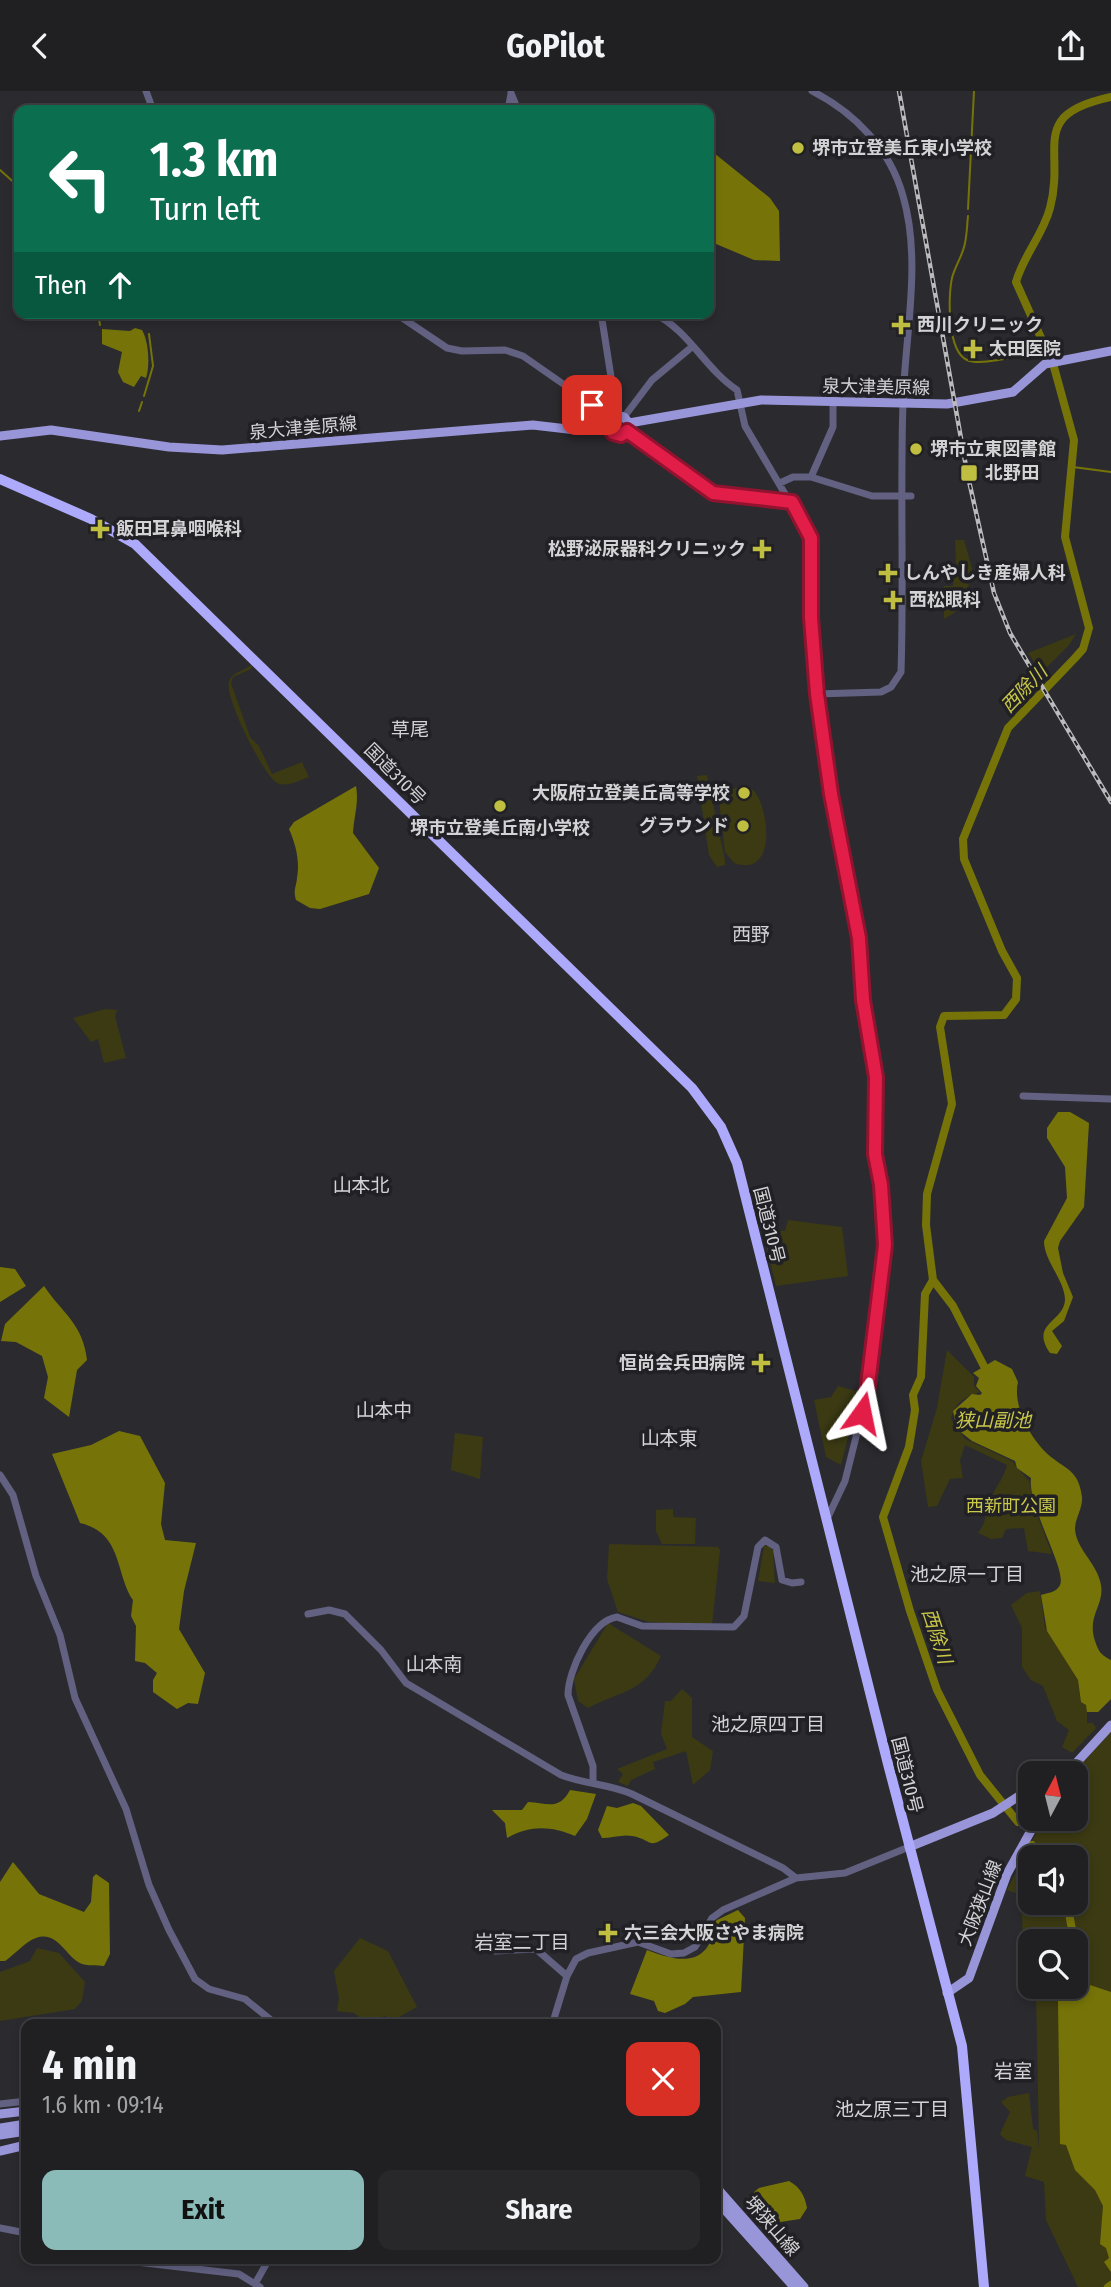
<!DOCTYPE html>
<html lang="en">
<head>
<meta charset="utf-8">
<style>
  :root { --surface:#202023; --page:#28282b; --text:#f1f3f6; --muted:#a2a3a6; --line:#3d3e41; --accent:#8bbbb9 }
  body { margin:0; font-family:"Fira Sans Condensed","Noto Sans JP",sans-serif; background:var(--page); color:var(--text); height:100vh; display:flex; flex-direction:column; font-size:26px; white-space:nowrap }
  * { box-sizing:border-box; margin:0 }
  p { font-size:23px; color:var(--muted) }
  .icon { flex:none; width:38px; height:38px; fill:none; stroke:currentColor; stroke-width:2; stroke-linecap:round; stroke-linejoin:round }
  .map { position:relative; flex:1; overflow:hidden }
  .drawer { position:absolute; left:21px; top:1928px; width:700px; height:245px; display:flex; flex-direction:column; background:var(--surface); border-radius:14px; box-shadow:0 4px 10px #0003,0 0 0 2px var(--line) }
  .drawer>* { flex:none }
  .top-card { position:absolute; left:14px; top:14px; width:700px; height:214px; border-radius:14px; box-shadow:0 4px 10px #0003,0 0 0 2px var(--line); background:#0b6e4f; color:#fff; overflow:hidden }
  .needle { width:46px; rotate:7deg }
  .fabs { position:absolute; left:1018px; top:1670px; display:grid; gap:14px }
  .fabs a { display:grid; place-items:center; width:70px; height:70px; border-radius:14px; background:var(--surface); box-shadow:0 4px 10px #0003,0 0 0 2px var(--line); font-size:35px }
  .pin { position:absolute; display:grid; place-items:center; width:60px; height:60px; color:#fff; margin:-30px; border-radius:14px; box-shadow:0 4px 10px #0006 }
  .me { position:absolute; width:77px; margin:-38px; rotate:12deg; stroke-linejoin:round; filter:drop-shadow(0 0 5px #0008) }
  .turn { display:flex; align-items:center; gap:24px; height:147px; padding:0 21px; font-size:32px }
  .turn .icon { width:91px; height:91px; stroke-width:2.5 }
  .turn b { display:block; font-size:49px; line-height:60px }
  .then { display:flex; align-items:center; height:66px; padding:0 21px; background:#0003; gap:14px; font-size:26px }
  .round { display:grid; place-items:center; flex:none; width:74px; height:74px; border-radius:14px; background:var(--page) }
  .headline { display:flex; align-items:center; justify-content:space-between; height:119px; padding:0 21px }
  h1 { font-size:42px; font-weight:700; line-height:52px }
  .primary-button { display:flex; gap:14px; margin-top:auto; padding:14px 21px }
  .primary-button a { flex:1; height:80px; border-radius:14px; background:var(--accent); color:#111; font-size:28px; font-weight:700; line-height:80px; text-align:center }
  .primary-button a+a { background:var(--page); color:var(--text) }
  header { display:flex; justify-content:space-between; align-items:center; height:91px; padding:0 21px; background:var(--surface); font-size:32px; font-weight:700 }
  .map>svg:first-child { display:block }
</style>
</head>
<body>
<header><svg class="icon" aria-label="back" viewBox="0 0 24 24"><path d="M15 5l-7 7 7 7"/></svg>GoPilot<svg class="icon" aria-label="share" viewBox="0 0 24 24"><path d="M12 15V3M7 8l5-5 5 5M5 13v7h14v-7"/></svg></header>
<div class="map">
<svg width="1111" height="2196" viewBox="0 0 1111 2196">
  <rect width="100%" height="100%" fill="#2b2b2f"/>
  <!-- green -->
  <path fill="#3b3a13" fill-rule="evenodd" d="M955 449H964L974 484 954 522 944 528V495H953V486L961 485V475L956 474Z
    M1076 543 1069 554 1041 582 1028 562Z
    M253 572 251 578 233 586 231 592 250 646 259 655 272 683 302 671 309 686C299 689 287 697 277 692 264 685 224 606 229 591 232 580 246 580 253 572Z
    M707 684 725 769V774L717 776 709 764 697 685Z
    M735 697 752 698C768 710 780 788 734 772L725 761 719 710 725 702Z
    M105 918 117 919 115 925 126 967 104 972 98 948 91 951 73 927Z
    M788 1129 842 1136 848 1185 776 1195 766 1154 769 1138 785 1140Z
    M947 1259 974 1286V1295L980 1301C965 1306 955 1311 951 1328L965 1348 1012 1370 1029 1390 1036 1421 1052 1463 1028 1460 1024 1437 1006 1438 1002 1447 991 1448 978 1442C988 1430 985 1418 992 1405 997 1394 1004 1386 1007 1374L965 1354 960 1369 963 1387 950 1388 937 1415 928 1416 921 1370 937 1317Z
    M838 1295 856 1300 860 1298 841 1374 826 1366 814 1309 831 1306Z
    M455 1342 483 1346 480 1388 451 1379Z
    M673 1418V1426L696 1427 695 1453H662L656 1440V1419Z
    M609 1453 718 1456 720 1459 712 1534 649 1531 618 1521 607 1488Z
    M769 1454 773 1459 775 1492 758 1490 764 1455Z
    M1040 1500 1045 1536 1078 1589 1080 1605 1087 1617V1632H1093L1096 1637 1072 1662 1062 1656 1069 1639 1057 1630 1043 1595 1031 1589 1022 1576V1537L1011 1514 1027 1502Z
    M608 1532 661 1565C644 1602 620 1600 588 1617L578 1610 574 1588Z
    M682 1598 692 1607V1646L713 1660 710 1679 693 1694 686 1660 653 1671 655 1678 631 1689 628 1695 618 1691 623 1683 617 1678 667 1658 661 1643 665 1610H671Z
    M1111 1640V2196H1078L1046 2129 1044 2091 1025 2085 1032 2056 1006 2049 1000 2043 1010 2021 1001 2011 1008 2006 1029 2002 1033 2038 1037 2040 1039 2058 1036 1895H1076V1850L1023 1852 1022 1822 1027 1820 1026 1806 1007 1799 1044 1727H1076L1074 1682ZM1031 1766H1076V1811H1031Z
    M360 1847 388 1860 417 1916 390 1931 385 1925 365 1931 354 1922 337 1920 339 1907 334 1880Z
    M37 1857 59 1862 85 1891 82 1910 75 1918 0 1930V1881L30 1870Z"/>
  <!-- water -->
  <path fill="#767408" d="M709 58 770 107 779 120 780 170 754 169 709 150 712 95 709 92Z
    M135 237 142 239C149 251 150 275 146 287L141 285 134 296 123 291 118 281 122 261 102 253V238L130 240Z
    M356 695C359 713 354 724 353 742L379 777 369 803 320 818 310 817 296 809C293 799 296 797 297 787 300 770 296 754 289 738L294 731Z
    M1058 1021H1070L1089 1032 1084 1116 1060 1150 1058 1157 1063 1182 1073 1206 1064 1230 1052 1240 1062 1255 1057 1263 1050 1262C1029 1232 1065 1231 1065 1208 1064 1188 1044 1170 1044 1150L1067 1107 1065 1076 1047 1047V1037Z
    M0 1176 15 1178 26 1195 0 1211Z
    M44 1195C63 1223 83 1233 87 1269L77 1279 69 1326 44 1307 48 1286 42 1265 16 1251 1 1250 5 1233Z
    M995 1269 1012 1278 1018 1291C1012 1315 1032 1351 1051 1366 1068 1379 1079 1381 1082 1406 1083 1417 1075 1427 1075 1438 1076 1457 1095 1471 1100 1490 1107 1513 1086 1523 1095 1550 1099 1561 1100 1563 1111 1569V1608L1098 1621H1087L1086 1614 1081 1611 1078 1589 1047 1540 1041 1504C1048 1502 1057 1501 1060 1494 1067 1479 1027 1414 1031 1387L1017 1377 1015 1370 972 1350 957 1338 953 1320 972 1303 980 1304 982 1302 976 1295 979 1287 973 1282Z
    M119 1340 140 1345 165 1392 161 1433 165 1449 196 1452 184 1500 179 1538 205 1582 198 1613 188 1612 177 1618 153 1601V1589L157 1582 145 1572 135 1570 136 1535 131 1525 133 1509C115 1482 123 1442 80 1432L52 1363 91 1354Z
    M570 1699 596 1703 587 1728 575 1745C551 1735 530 1734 507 1747L505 1732 492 1719H522L528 1711C547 1712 559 1720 570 1699Z
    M633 1712 641 1715 669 1744C647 1760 652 1748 632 1745 623 1743 612 1747 602 1747L598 1739 607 1715 617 1717Z
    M13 1771 39 1803 84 1821 91 1811 93 1786 96 1783 109 1792 110 1863 104 1875C97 1874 88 1875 82 1873 66 1867 58 1839 36 1847 26 1850 14 1864 5 1870H0V1791Z
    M738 1819 745 1827 741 1901 693 1906 685 1913 665 1922 658 1920 654 1910 630 1903 647 1859C676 1870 704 1877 714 1841L710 1838 717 1829Z
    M1090 1894 1111 1901V2181L1104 2171 1109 2167 1106 2157 1100 2153 1103 2115 1095 2099 1075 2079 1066 2054 1060 2053 1058 1910 1072 1897Z
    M789 2090C800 2096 805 2105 807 2117L800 2128 780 2131 750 2114 748 2106 759 2097Z"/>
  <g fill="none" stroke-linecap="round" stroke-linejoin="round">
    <!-- stream -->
    <path stroke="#767408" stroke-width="2" d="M0 79 19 96
      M968 118 974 0
      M968 125C967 134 967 143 965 152 963 164 955 175 952 187 948 205 947 260 967 269 983 276 1028 262 1047 258
      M98 222 100 234
      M144 305 153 275 149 243
      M139 320 142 311
      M1073 376 1111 381"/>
    <!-- river -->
    <path stroke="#767408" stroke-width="8" d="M933 1189 925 1203 921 1286 913 1304 915 1319 909 1356 883 1426 910 1520 937 1599 980 1684 1018 1731
      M988 1283 953 1215 933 1189 926 1134 927 1103 952 1013 940 936 944 925 1004 924 1016 908 1017 887 1002 860 964 768 963 748 1008 637 1075 567 1083 558 1089 537 1065 446 1074 349 1054 276 1016 191C1023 165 1043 144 1050 117 1066 57 1027 24 1111 6
      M1032 1754 1040 1766
      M1067 1811 1074 1850
      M1076 1859 1085 1905
      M1108 2196 1111 2194"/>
    <!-- minor -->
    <path stroke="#626182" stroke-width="7" d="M146 0 153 19
      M812 0C855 22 890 58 903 105 922 170 905 244 903 311 900 401 904 491 901 581L891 596 881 601 817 603
      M511 2 518 19
      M508 19 511 3
      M395 222 447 257 462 260 505 259 523 265 612 327
      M601 222 617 324
      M653 222C689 239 705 278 737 299L745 335 811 447 812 527 817 603 831 703 859 847 863 909 876 986 875 1063 885 1154 880 1203 867 1302 845 1390 827 1428
      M624 326 652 289 693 255
      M627 340 713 402 791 411
      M811 386 872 405H911
      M780 392 793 386H811L833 336V312
      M1023 1005 1111 1008
      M0 1384 13 1404 36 1485 60 1544 75 1607 126 1718 149 1794 169 1839 195 1888 209 1898 245 1908 277 1934
      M308 1523 329 1519 345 1523 381 1559 406 1592 561 1684C584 1693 609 1693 632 1703L783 1777 796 1787
      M593 1692V1675L568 1604C568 1580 591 1530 617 1526L642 1535 734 1536 744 1525 758 1456 765 1449 776 1456 782 1489 792 1492 801 1491
      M495 1860 536 1858 567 1885
      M552 1934 567 1885 576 1868 588 1862 638 1851 671 1863 684 1862 695 1856 712 1827 723 1819 796 1787 845 1782 909 1756
      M0 2013 26 2010
      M0 2137 26 2142
      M111 2168 239 2183 260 2196
      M256 2191 269 2168"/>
    <!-- major -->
    <path stroke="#9995d9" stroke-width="9" d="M629 332 761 309 947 313 1013 301 1045 273 1111 260
      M609 335 613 342 620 344 627 340 629 332
      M609 335 612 327 617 324 624 326 629 332
      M0 345 51 339 169 356 222 359 533 334 576 339 609 335
      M1067 1682 1111 1634
      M909 1756 993 1722 1031 1697
      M947 1902 969 1887 1007 1783 1038 1727
      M0 2023 26 2020
      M0 2037 26 2033
      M0 2044 26 2040
      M0 2060 26 2054
      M716 2096 804 2196
      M716 2109 794 2196"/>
    <!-- highway -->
    <path stroke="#aeaafb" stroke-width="10" d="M0 388 91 428 135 453 692 997 721 1036 737 1072 888 1673 962 1955 984 2196"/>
    <!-- rail casing -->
    <g stroke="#bbbbbe" stroke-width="4.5">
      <path id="rail" d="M899 0 967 381 994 502 1010 542 1111 711"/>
    </g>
    <!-- rail -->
    <use href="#rail" stroke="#212125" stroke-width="2" stroke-dasharray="5" stroke-linecap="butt"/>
  </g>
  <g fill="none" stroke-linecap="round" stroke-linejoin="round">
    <!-- route casing -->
    <g stroke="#92132f" stroke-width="18">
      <path id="route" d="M592 314 611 327 609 335 613 342 621 344 627 340 713 402 792 411 811 447V527L817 603 831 703 859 847 863 909 876 986 875 1063 881 1094 885 1154 867 1302 862 1322"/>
    </g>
    <!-- route -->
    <use href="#route" stroke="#e11d48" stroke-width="12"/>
  </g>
  <!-- markers -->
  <g fill="#c0be40" stroke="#212125" stroke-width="2.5">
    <circle cx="798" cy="57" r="7"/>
    <path d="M897.5 223.5h7v7h7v7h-7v7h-7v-7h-7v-7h7z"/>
    <path d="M969.5 247.5h7v7h7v7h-7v7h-7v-7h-7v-7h7z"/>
    <circle cx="916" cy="358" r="7"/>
    <rect x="960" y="373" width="18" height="18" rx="3.5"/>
    <path d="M96.5 427.5h7v7h7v7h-7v7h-7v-7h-7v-7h7z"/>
    <path d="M758.5 447.5h7v7h7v7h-7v7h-7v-7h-7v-7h7z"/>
    <path d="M884.5 471.5h7v7h7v7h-7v7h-7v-7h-7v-7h7z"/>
    <path d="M889.5 498.5h7v7h7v7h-7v7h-7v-7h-7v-7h7z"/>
    <circle cx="744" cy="702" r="7"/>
    <circle cx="500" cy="715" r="7"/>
    <circle cx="743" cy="735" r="7"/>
    <path d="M757.5 1261.5h7v7h7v7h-7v7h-7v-7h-7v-7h7z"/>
    <path d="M604.5 1831.5h7v7h7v7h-7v7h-7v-7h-7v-7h7z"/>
  </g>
  <g text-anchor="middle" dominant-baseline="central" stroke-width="7" stroke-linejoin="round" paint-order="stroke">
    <!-- poi labels -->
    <g font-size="18" font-weight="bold" fill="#d3d3d6" stroke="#212125" text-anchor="start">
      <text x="812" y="57">堺市立登美丘東小学校</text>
      <text x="917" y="234">西川クリニック</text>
      <text x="989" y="258">太田医院</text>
      <text x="930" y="358">堺市立東図書館</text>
      <text x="985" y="382">北野田</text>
      <text x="116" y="438">飯田耳鼻咽喉科</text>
      <text x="746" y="458" text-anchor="end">松野泌尿器科クリニック</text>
      <text x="904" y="482">しんやしき産婦人科</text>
      <text x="909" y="509">西松眼科</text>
      <text x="730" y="702" text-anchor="end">大阪府立登美丘高等学校</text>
      <text x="729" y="735" text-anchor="end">グラウンド</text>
      <text x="500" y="737" text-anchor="middle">堺市立登美丘南小学校</text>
      <text x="745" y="1272" text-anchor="end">恒尚会兵田病院</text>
      <text x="624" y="1842">六三会大阪さやま病院</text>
    </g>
    <!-- street labels -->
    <g font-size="18" fill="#d3d3d6" stroke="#212125">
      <text transform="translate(876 296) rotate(1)">泉大津美原線</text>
      <text transform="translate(303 337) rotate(-5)">泉大津美原線</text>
      <text transform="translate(395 683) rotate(45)">国道310号</text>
      <text transform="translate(769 1134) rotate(76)">国道310号</text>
      <text transform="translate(907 1684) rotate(76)">国道310号</text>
      <text transform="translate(980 1812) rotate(-69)">大阪狭山線</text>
      <text transform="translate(772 2135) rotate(49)">堺狭山線</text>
    </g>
    <!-- park labels -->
    <g font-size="18" fill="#cac84b" stroke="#212125">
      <text x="1011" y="1415">西新町公園</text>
    </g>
    <!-- water labels -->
    <g font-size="19" font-style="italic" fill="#c8c648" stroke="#212125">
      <text transform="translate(1024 598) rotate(-46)">西除川</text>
      <text x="993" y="1329">狭山副池</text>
      <text transform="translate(937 1545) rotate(72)">西除川</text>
    </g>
    <!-- neighbourhood labels -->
    <g font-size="19" fill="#d3d3d6" stroke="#212125">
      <text x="410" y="638">草尾</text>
      <text x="751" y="843">西野</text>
      <text x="361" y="1094">山本北</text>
      <text x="384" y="1319">山本中</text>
      <text x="669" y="1347">山本東</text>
      <text x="967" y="1483">池之原一丁目</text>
      <text x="434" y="1573">山本南</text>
      <text x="768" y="1633">池之原四丁目</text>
      <text x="522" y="1851">岩室二丁目</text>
      <text x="1013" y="1980">岩室</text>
      <text x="892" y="2018">池之原三丁目</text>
    </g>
  </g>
</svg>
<div class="fabs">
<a><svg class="needle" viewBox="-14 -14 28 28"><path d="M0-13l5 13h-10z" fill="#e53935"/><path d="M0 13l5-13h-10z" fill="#a2a3a6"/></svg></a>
<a><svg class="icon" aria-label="sound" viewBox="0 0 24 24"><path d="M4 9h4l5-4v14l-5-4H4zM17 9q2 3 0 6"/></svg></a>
<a><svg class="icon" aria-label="search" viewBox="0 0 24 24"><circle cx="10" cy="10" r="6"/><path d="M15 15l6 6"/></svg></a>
</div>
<div class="pin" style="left:592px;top:314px;background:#d93025"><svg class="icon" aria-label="arrive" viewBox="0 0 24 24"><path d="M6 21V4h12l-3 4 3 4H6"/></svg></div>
<svg class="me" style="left:862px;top:1322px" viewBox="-20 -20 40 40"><path d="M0-17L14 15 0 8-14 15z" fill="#e11d48" stroke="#fff" stroke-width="4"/></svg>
<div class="top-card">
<div class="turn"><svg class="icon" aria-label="left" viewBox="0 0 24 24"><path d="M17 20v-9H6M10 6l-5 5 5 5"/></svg><div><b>1.3 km</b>Turn left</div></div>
<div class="then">Then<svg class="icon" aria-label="ahead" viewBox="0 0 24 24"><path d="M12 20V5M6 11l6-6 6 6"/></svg></div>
</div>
<section class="drawer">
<div class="headline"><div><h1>4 min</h1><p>1.6 km · 09:14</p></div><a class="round" style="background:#d93025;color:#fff"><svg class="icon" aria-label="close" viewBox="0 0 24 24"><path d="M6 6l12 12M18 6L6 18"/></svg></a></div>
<div class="primary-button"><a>Exit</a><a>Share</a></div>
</section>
</div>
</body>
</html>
